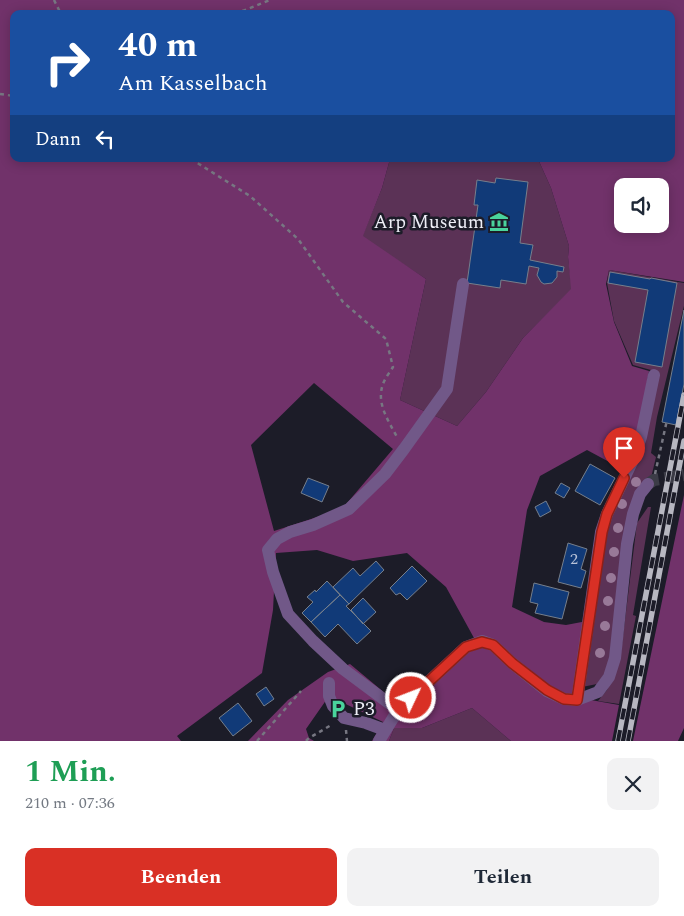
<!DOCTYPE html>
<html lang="de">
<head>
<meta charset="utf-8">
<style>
  :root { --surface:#fff; --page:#f2f2f3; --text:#1f2937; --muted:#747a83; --accent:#d93025 }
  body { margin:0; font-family:Spectral,serif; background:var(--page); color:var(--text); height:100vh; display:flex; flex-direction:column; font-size:19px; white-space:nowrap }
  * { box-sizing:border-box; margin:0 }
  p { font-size:16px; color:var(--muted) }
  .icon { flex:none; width:28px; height:28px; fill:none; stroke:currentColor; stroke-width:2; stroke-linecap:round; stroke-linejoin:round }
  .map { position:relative; height:741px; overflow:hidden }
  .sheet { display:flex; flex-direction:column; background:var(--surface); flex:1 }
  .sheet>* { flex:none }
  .banner { position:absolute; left:10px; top:10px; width:665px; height:152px; border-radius:10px; box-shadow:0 2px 12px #0003; background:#1a4fa0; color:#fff; overflow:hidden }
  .fabs { position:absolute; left:614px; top:178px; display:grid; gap:10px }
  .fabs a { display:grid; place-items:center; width:55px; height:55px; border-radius:10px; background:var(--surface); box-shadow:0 2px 12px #0003; font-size:25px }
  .pin { position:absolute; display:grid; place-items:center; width:42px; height:42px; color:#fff; margin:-51px -21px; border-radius:50% 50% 50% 0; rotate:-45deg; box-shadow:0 0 5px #0007 }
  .pin .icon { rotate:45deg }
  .me { position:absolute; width:55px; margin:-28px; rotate:47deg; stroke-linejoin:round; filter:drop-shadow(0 0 4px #0008) }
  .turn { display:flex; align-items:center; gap:18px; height:105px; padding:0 25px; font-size:22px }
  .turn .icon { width:65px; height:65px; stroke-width:2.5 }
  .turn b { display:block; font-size:35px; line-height:42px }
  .then { display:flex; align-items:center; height:48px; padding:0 25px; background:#0003; gap:10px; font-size:19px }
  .round { display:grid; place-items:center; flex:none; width:52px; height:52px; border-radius:10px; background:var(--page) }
  .headline { display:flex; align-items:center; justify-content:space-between; height:85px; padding:0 25px }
  h1 { font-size:30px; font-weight:700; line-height:38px; color:#1e9e55 }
  .cta { display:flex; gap:10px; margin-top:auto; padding:10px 25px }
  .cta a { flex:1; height:58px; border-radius:10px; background:var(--accent); color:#fff; font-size:20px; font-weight:700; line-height:58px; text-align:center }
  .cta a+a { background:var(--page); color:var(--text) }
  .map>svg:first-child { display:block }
</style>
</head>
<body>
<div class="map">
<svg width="684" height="741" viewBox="0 0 684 741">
  <rect width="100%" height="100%" fill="#1c1c28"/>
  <!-- green -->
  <path fill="#5b3256" d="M390 159H538L551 188 569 246 568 257 572 289 523 338 486 392 457 426 400 400 426 279 362 237 382 188Z
    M609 270 684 283V306L657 417 651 453 656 457 651 478 637 489 611 655 606 672 597 684 582 687 606 535 658 372 633 365 614 321 607 283Z
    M648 507H651L633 615 636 616 619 704 598 701 607 690 621 652 637 523Z
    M472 708 511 741H389L394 728H422Z"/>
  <!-- forest -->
  <path fill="#71326a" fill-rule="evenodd" d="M0 0H684V282L609 270 606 284 614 322 632 366 649 371 639 426 626 471 587 450 540 476 527 510 512 607 544 622 566 625 587 621 574 697 619 705 612 741H511L472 708 422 728H394L389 741H372L383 722 329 696 306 729 309 738 314 741H248L288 700 328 672 350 664 398 704 474 638 446 587 407 553 353 561 317 550 276 553 273 610 262 673 177 736 181 741H0ZM14 14H671V159H538L551 188 569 246 568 257 571 289 523 338 486 392 457 426 400 400 426 279 363 236 382 188 390 159H14ZM622 186H660V224H622ZM314 383 393 449 342 509 274 531 251 445Z
    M684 495V728L678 741H633Z"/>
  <!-- building -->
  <path fill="#113a78" stroke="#767f8c" d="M496 178 528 182 520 243 533 245 530 260 564 267 563 272 557 271V277L552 283 544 284 541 282 537 275 539 268 529 266 526 284 501 280 500 288 467 283 478 205H474L477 180 495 183Z
    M610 272 650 279 651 278 677 283 662 367 635 362 648 290 608 283Z
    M684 310V384L676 425 662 422Z
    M590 464 615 478 600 505 575 491Z
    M308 478 329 486 322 502 301 493Z
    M561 483 570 488 564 498 555 493Z
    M546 501 551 511 540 517 535 507Z
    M568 543 587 549 581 569 586 571 581 588 558 582Z
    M376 561 384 570 349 604 333 587 353 568 360 576Z
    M412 566 427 581 407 600 400 593 396 595 390 588Z
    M327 581 340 595 311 622 302 613 313 602 307 597 315 590 316 592Z
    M534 583 569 592 562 619 535 613 538 604 530 602Z
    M340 595 349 604 346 606 371 631 357 644 338 624 325 637 311 622Z
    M363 598 376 612 363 624 351 610Z
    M266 687 274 699 264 706 256 694Z
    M238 703 252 721 233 736 219 718Z"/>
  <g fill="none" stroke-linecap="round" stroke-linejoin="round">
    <!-- minor-tunnel -->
    <path stroke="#3c3c47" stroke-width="12" stroke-dasharray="12 6" stroke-linecap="butt" d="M648 484 654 480 684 475"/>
    <!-- path -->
    <path stroke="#777782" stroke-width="2.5" stroke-dasharray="4 4" stroke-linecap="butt" d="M54 0 61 14
      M235 14 270 0
      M0 94 14 96
      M191 159 250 196 298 239 343 302 386 339 393 367C390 372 385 378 383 384 376 403 388 420 397 437
      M655 474 667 420
      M346 730 347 741
      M257 741 301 691
      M306 741 309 738 333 724"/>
    <!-- minor -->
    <path stroke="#715888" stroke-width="12" d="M329 683V696L333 706 344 718 366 723 385 730
      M577 700 601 532 607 514 633 460 641 437 654 375
      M398 710 343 669 313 641 288 614 273 572 268 550 277 539 290 532 313 525 349 509 385 474 404 449 447 389 463 284
      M379 741 398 710 466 647 482 641 493 645 512 663 547 691 564 699 577 700 598 692 609 677 615 658 627 544 633 514 640 494 648 484"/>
    <!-- rail casing -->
    <g stroke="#b7b7c1" stroke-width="5.5">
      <path id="rail" d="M618 741 684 395
        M628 741 684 441"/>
    </g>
    <!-- rail -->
    <use href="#rail" stroke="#1c1c28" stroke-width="4" stroke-dasharray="11" stroke-linecap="butt"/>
  </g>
  <!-- trees -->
  <g fill="#987998">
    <circle cx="636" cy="482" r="5"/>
    <circle cx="622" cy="504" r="5"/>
    <circle cx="618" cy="528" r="5"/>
    <circle cx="614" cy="552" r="5"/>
    <circle cx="611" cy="578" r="5"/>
    <circle cx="608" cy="601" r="5"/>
    <circle cx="605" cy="626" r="5"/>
    <circle cx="600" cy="653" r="5"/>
  </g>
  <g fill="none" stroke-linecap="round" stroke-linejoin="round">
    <!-- route casing -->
    <g stroke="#8d1f18" stroke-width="12">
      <path id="route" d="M411 698 466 647 482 642 493 645 512 663 547 690 564 699 577 700 602 532 607 514 624 478"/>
    </g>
    <!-- route -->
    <use href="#route" stroke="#d93025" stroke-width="9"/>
  </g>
  <!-- icons -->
  <defs>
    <g id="museum-bare" transform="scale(1.5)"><path d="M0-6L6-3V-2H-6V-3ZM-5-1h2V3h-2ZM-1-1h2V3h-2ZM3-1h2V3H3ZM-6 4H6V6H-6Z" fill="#4ad49c" stroke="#1c1c28" stroke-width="2.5" paint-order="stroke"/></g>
    <g id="parking-bare" transform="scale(1.5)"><path d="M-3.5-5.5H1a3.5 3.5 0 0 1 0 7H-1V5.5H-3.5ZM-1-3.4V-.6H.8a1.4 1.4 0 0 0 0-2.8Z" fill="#4ad49c" stroke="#1c1c28" stroke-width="2.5" paint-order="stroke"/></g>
  </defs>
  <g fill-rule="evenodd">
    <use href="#museum-bare" x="499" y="222"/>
    <use href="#parking-bare" x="338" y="709"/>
  </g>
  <g text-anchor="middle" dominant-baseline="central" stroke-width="5" stroke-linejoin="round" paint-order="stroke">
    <!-- number labels -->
    <g font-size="16" fill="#b7c1d7">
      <text x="574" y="559">2</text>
    </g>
    <!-- poi labels -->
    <g font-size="19" fill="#eeeef7" stroke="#1c1c28" text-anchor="end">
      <text x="484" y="222">Arp Museum</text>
      <text x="353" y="709" text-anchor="start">P3</text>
    </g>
  </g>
</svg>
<div class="fabs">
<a><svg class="icon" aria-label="sound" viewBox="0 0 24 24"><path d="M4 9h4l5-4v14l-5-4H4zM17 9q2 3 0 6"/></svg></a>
</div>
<div class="pin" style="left:624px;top:478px;background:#d93025"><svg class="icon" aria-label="arrive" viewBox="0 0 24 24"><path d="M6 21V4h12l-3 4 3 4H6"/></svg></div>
<svg class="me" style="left:411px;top:698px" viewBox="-20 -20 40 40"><circle r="17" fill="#d93025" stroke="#fff" stroke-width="3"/><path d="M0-11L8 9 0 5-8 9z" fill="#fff"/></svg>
<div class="banner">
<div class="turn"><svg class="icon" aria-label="right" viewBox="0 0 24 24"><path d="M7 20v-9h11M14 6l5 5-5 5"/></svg><div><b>40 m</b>Am Kasselbach</div></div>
<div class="then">Dann<svg class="icon" aria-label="left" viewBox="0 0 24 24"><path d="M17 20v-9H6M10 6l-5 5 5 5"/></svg></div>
</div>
</div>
<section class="sheet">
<div class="headline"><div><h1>1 Min.</h1><p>210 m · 07:36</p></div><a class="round"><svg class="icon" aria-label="close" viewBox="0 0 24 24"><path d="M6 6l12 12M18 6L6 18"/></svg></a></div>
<div class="cta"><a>Beenden</a><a>Teilen</a></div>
</section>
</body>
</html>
